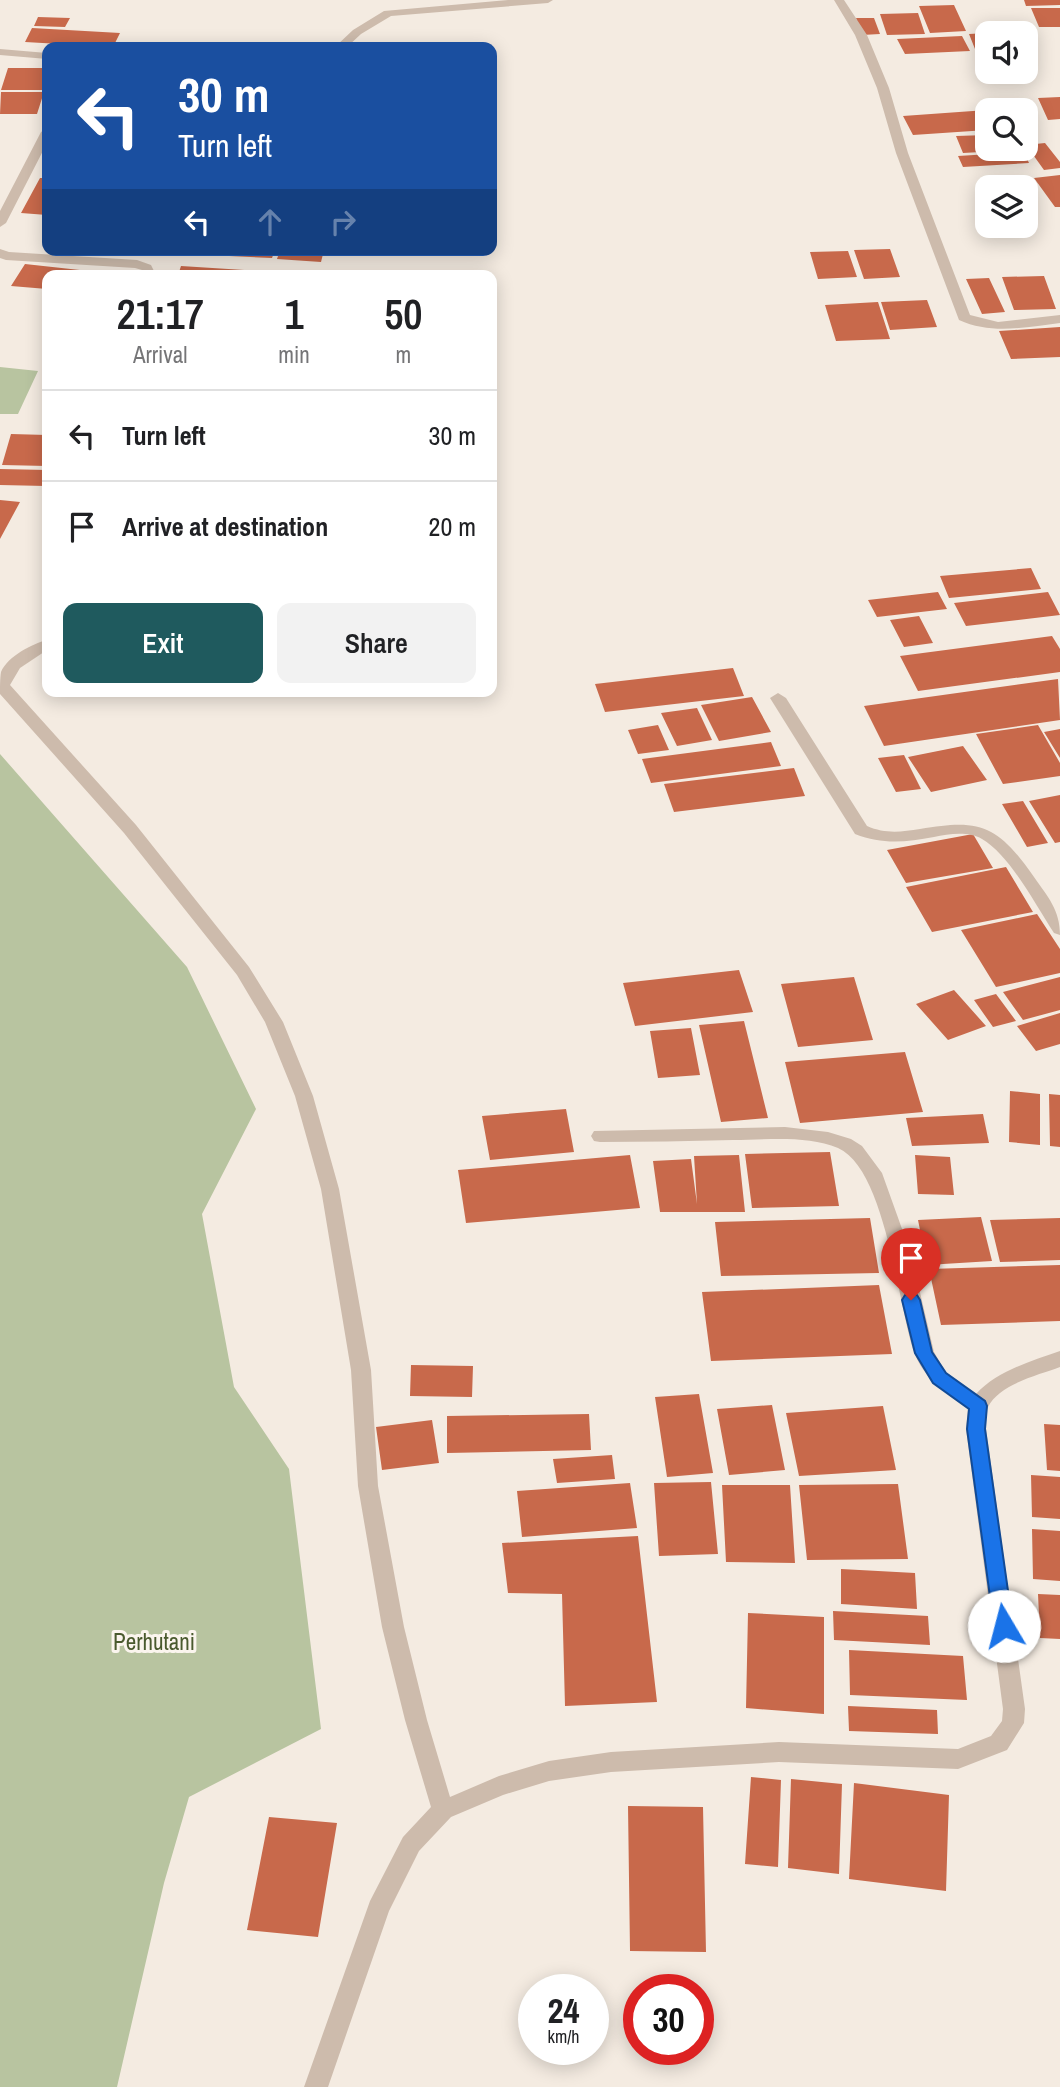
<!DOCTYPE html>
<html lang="en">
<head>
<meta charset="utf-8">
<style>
  :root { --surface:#fff; --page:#f2f2f2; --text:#202124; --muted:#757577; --line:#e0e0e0; --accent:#1f5a5e }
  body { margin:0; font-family:"Archivo Narrow",sans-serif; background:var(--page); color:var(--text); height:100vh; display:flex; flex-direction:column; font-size:26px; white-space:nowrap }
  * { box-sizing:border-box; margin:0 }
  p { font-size:23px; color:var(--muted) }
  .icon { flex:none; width:38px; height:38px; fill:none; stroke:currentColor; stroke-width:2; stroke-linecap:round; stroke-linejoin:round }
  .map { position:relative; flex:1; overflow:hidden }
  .side { position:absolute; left:42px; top:270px; width:455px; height:427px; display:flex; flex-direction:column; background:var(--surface); border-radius:14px; box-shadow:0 4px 18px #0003 }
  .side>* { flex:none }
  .top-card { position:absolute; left:42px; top:42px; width:455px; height:214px; border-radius:14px; box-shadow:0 4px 18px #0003; background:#1a4fa0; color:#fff; overflow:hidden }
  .fabs { position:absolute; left:975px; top:21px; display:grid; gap:14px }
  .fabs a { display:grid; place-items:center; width:63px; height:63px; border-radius:14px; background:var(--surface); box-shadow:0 4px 18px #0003; font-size:35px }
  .speed { position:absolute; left:518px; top:1974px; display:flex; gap:14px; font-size:35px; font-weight:700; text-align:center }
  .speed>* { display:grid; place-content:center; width:91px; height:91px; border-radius:50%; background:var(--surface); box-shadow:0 4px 18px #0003; line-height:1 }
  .speed small { font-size:18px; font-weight:400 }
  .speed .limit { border:10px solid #d22; background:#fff; color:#111 }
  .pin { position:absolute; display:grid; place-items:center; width:60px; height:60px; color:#fff; margin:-72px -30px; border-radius:50% 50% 50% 0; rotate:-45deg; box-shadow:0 0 7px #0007 }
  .pin .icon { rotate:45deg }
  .me { position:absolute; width:77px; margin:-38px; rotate:352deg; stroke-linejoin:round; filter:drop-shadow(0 0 5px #0008) }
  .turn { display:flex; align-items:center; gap:24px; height:147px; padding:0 21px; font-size:32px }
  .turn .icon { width:91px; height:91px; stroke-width:2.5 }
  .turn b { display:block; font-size:49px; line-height:60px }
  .lanes { display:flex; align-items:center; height:66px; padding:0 21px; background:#0003; justify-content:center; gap:35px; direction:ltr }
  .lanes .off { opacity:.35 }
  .eta { display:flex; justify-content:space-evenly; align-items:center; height:119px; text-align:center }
  .eta b { font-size:42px; font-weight:600; line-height:49px }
  .primary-button { display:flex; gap:14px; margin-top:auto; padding:14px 21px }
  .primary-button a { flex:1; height:80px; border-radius:14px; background:var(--accent); color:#fff; font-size:28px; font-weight:600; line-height:80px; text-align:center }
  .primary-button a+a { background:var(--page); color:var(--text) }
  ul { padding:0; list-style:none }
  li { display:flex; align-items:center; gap:21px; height:91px; padding:0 21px; border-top:2px solid var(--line) }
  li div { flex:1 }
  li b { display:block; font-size:26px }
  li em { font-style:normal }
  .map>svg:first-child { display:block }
</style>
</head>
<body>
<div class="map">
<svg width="1060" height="2087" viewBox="0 0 1060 2087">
  <rect width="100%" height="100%" fill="#f4ebe1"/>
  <!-- green -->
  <path fill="#b8c4a0" d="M0 367 38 371 18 414H0Z
    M0 754 187 967 256 1109 202 1214 234 1387 289 1469 321 1729 189 1797 164 1883 117 2087H0Z"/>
  <!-- building -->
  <path fill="#c8694b" d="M1024 0H1060V5L1026 6Z
    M954 5 966 31 930 33 919 6Z
    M1031 8H1060V27H1039Z
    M918 13 925 34 887 35 880 14Z
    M38 17 70 18 65 27 34 26Z
    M856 18H874L880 34 862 35Z
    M32 28 120 33 113 47 25 42Z
    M987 33V48L975 49 969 34Z
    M962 36 970 51 905 54 897 39Z
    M8 68H47V90H1Z
    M1 92H44L37 114H0Z
    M1060 97V119L1048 120 1038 98Z
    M987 110V130L913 135 903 116Z
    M987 135V149L998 151 963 153 956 136Z
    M1045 143 1060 162V168L1044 170 1026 145Z
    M1024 152 1029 163 963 167 958 156Z
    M1060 175V207H1055L1034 178Z
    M40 178H47V215L21 213Z
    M890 249 900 277 864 279 854 250Z
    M231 250H275L272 258 229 256Z
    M280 250H324L321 262 277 259Z
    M848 251 857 277 818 279 810 252Z
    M25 264 98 272 96 275H47V289L11 286Z
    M181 266 277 272 276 275H178Z
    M1044 276 1056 309 1014 310 1002 277Z
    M989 278 1005 312 982 314 966 279Z
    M927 300 937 327 890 330 881 302Z
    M878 302 890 339 836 341 825 305Z
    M1060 327V357L1011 359 999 331Z
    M11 434 47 435V466L2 465Z
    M0 469 47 470 46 486 0 485Z
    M0 500 20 502 0 539Z
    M1031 568 1041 589 949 598 940 576Z
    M938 592 947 609 877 617 868 600Z
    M1048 592 1060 615 966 626 954 603Z
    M919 616 933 643 904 647 890 620Z
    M1052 636 1060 649V672L918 691 900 656Z
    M733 668 744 696 605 712 595 684Z
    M1058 679 1060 720 884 746 864 706Z
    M752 697 771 732 719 741 701 705Z
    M697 708 712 740 677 746 661 713Z
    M658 725 669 750 638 754 628 730Z
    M1038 725 1060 763V776L1003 784 976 734Z
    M1060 729V758L1044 732Z
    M771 742 781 766 651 783 642 759Z
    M963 746 987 780 931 792 908 757Z
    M904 755 921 789 896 792 878 758Z
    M794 768 805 796 674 812 664 784Z
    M1060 795V842L1055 843 1029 801Z
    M1023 801 1048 843 1027 847 1002 804Z
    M973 834 993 868 906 883 887 850Z
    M1006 867 1033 912 932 932 906 887Z
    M1037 914 1060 949V973L996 987 961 930Z
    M739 970 753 1012 635 1026 623 983Z
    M854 977 873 1040 798 1047 781 984Z
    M1060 977V1010L1023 1020 1003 992Z
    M954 990 986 1026 948 1040 916 1004Z
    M996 994 1016 1021 993 1027 974 1000Z
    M1060 1013V1044L1036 1051 1017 1026Z
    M744 1021 768 1118 721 1122 699 1025Z
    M691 1028 700 1075 658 1078 650 1031Z
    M905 1052 923 1112 800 1123 785 1062Z
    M1010 1091 1040 1094V1145L1009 1142Z
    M1049 1094 1060 1095V1147L1050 1146Z
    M566 1109 574 1152 490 1160 482 1116Z
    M983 1114 989 1143 912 1146 906 1118Z
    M830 1152 839 1206 752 1208 745 1154Z
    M630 1155 640 1208 466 1223 458 1170Z
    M739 1155 745 1212H660L653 1161 691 1159 697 1204 694 1156Z
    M915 1155 950 1157 954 1195 918 1194Z
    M981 1217 992 1261 927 1265 918 1220Z
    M870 1218 879 1273 721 1276 715 1222Z
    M1060 1218V1260L1000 1262 990 1220Z
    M1060 1265V1321L941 1325 929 1269Z
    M879 1285 892 1354 711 1361 702 1292Z
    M411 1365 473 1366 472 1397 410 1396Z
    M699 1394 713 1473 667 1477 655 1397Z
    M772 1405 785 1470 729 1475 717 1409Z
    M883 1406 896 1470 799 1476 786 1413Z
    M589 1414 591 1450 447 1453V1416Z
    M432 1420 439 1463 382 1470 376 1427Z
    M1044 1424 1060 1425V1471L1047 1470Z
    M612 1455 615 1479 557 1483 553 1459Z
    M1031 1475 1060 1477V1519L1032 1517Z
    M711 1482 718 1554 659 1556 654 1483Z
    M630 1483 637 1528 522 1537 517 1491Z
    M898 1484 908 1559 807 1560 799 1485Z
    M722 1485H790L795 1563 726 1562Z
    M1032 1529 1060 1531V1581L1033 1579Z
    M638 1536 657 1702 565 1706 562 1594 508 1593 502 1543Z
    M841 1569 915 1573 917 1609 841 1604Z
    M1038 1594 1060 1595V1639L1040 1638Z
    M833 1611 928 1616 930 1645 834 1640Z
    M748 1613 824 1617V1714L746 1708Z
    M849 1650 963 1656 967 1700 850 1695Z
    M848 1706 937 1710 938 1734 849 1731Z
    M751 1777 781 1780 778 1867 745 1864Z
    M791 1779 842 1784 839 1874 788 1868Z
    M854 1783 949 1795 946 1891 849 1879Z
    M628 1806 703 1807 706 1952 630 1951Z
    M269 1817 337 1823 318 1937 247 1930Z"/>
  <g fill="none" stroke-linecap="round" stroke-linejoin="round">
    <!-- minor -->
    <path fill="#cdbbac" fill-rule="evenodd" d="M508 0H553L548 3 391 16 361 34 347 47H335L353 30 384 11Z
      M834 0H844L867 35 889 88 908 153 970 315 998 322 1060 315V323C1026 327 992 335 959 320L896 153 877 88 855 35Z
      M0 49 47 53V59L0 55Z
      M47 128V143L6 223 0 227V211L41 132Z
      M0 249 9 252 137 260 151 265 156 275H144L142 270 135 268 6 260 0 258Z
      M47 640V650L20 668 10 685 136 825 249 967 283 1022 313 1096 339 1189 371 1370 378 1486 404 1627 427 1720 450 1797 499 1776 549 1761 611 1752 779 1742 958 1749 991 1736 1002 1721 1003 1709 966 1429 968 1409C946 1393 924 1379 914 1352 898 1306 886 1169 838 1148 807 1135 766 1140 733 1140 688 1141 644 1142 600 1142L594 1141 591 1136 594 1131 785 1127 828 1132 851 1139 862 1146 882 1173 911 1254 934 1352 946 1373 976 1394C997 1371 1031 1361 1060 1351V1367C1039 1375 999 1384 988 1407 985 1413 986 1422 986 1429L1025 1709 1024 1723 1007 1750 958 1769 779 1762 611 1772 549 1781 503 1795 451 1817 419 1851 389 1911 328 2087H304L370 1901 403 1837 431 1807 405 1720 382 1627 358 1486 351 1370 321 1189 295 1096 265 1022 237 975 124 833 0 694C0 688 0 678 1 672 8 656 32 644 47 640Z
      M778 693 786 698 867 826C885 834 901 832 920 829 982 818 998 826 1034 877 1048 897 1060 910 1060 935L1054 933C1036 906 1010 855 982 839 968 831 949 834 934 837 906 842 883 845 855 834L770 698Z"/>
  </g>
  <!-- route -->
  <path fill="#1a73e8" stroke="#114b97" stroke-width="2" d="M911 1293 917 1295 920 1300 932 1352 946 1373 985 1401 987 1406 985 1429 1013 1626 1010 1632 1004 1634 997 1632 994 1626 967 1429 969 1409 933 1383 915 1353 902 1300 905 1295Z"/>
  <g text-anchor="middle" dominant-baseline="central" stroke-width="6" stroke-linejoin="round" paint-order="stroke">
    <!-- near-park labels -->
    <g font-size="23" fill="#4a5a2e" stroke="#fbf5ee">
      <text x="154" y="1641">Perhutani</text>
    </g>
  </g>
</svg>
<div class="fabs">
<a><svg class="icon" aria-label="sound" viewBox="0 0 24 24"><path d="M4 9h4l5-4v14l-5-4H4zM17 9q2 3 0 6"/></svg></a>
<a><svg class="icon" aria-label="search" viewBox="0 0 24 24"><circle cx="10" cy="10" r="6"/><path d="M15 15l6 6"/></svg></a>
<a><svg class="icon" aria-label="layers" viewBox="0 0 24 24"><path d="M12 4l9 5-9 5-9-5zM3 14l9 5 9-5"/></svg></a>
</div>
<div class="speed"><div>24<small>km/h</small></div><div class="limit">30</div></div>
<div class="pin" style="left:911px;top:1300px;background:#d93025"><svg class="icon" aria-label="arrive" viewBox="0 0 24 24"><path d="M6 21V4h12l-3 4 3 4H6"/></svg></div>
<svg class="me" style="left:1004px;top:1626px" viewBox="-20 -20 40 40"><circle r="19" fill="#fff"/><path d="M0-13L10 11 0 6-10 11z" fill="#1a73e8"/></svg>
<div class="top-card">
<div class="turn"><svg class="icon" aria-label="left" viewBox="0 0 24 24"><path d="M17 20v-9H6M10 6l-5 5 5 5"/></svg><div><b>30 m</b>Turn left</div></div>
<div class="lanes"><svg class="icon" aria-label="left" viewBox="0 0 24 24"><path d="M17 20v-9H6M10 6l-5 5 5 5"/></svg><svg class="icon off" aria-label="ahead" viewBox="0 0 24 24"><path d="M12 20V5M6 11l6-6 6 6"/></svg><svg class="icon off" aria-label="right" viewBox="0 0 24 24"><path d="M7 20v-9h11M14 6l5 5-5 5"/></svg></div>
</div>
<section class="side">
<div class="eta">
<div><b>21:17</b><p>Arrival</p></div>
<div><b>1</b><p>min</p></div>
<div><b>50</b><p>m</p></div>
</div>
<ul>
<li><svg class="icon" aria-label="left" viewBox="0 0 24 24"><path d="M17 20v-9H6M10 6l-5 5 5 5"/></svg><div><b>Turn left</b></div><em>30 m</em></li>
<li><svg class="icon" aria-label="arrive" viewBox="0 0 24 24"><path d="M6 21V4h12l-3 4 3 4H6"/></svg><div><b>Arrive at destination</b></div><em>20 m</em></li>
</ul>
<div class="primary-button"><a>Exit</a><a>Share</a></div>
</section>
</div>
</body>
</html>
